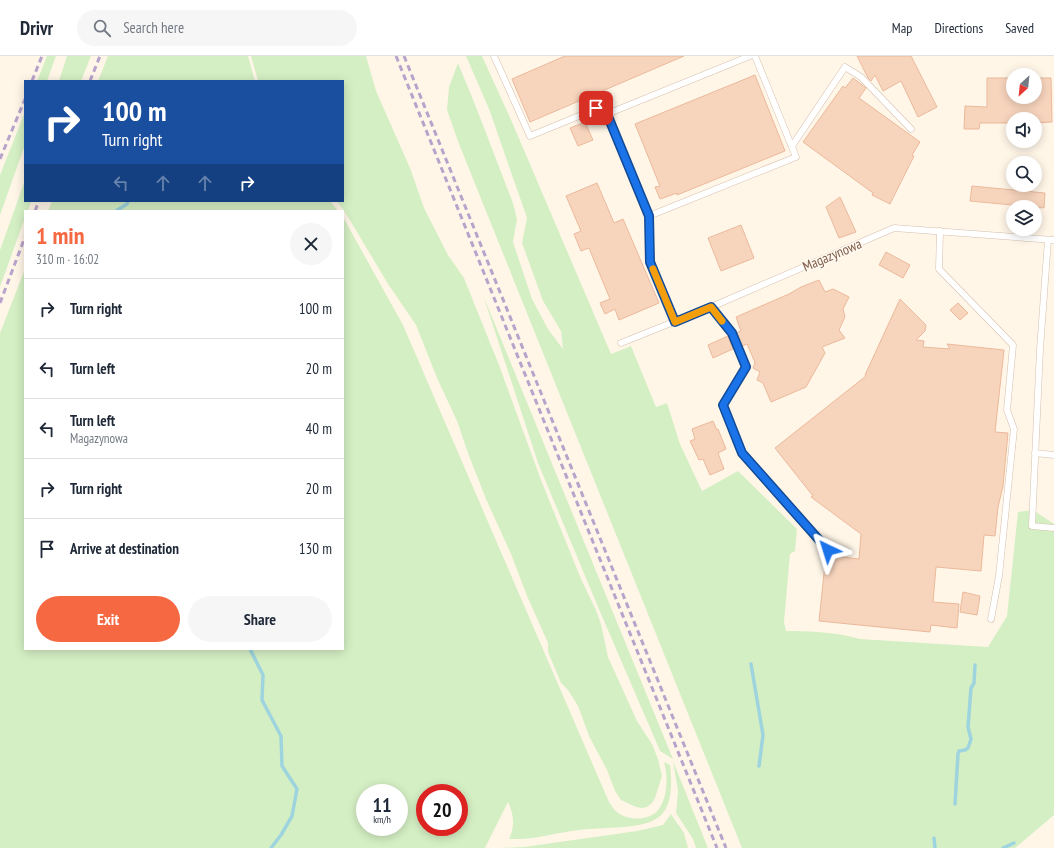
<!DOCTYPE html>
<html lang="en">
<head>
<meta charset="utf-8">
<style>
  :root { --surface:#fff; --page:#f6f6f7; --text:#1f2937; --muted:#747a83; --line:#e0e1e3; --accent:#f56841 }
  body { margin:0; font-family:"PT Sans Narrow",sans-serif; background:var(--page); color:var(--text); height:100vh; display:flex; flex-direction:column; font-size:15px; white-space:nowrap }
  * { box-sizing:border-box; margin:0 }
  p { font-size:13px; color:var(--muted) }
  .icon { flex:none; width:22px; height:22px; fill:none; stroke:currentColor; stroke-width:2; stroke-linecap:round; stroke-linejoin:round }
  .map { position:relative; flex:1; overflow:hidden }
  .details { position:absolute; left:24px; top:154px; width:320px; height:440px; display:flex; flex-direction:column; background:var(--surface); border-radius:0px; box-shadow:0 2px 10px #0003 }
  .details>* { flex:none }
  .hud { position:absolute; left:24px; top:24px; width:320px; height:122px; border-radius:0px; box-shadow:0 2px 10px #0003; background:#1a4fa0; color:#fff; overflow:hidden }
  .needle { width:26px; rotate:207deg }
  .fabs { position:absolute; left:1006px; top:12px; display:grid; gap:8px }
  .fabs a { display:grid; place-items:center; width:36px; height:36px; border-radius:50%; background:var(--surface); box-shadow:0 2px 10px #0003; font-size:20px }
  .speed { position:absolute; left:356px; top:728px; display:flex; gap:8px; font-size:20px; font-weight:700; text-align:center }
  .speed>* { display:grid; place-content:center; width:52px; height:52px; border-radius:50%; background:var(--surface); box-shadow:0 2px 10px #0003; line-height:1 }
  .speed small { font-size:10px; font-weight:400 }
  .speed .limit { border:6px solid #d22; background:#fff; color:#111 }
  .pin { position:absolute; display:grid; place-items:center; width:34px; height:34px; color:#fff; margin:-17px; border-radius:8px; box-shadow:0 2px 6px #0006 }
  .me { position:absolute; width:44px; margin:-22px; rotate:319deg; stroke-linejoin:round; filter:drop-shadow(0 0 3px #0008) }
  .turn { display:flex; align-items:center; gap:14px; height:84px; padding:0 12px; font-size:18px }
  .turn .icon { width:52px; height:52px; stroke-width:2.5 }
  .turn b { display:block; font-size:28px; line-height:34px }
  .lanes { display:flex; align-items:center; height:38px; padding:0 12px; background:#0003; justify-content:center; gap:20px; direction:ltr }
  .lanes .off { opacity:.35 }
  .round { display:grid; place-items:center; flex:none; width:42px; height:42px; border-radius:21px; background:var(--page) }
  .headline { display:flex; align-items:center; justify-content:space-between; height:68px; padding:0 12px }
  h1 { font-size:24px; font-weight:800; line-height:30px; color:var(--accent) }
  .cta { display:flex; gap:8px; margin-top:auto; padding:8px 12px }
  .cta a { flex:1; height:46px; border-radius:24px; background:var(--accent); color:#fff; font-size:16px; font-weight:800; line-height:46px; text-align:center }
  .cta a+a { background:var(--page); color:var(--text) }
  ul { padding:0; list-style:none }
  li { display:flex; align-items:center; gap:12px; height:60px; padding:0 12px; border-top:1px solid var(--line) }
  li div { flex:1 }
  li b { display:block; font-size:15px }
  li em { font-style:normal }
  header { display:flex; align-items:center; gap:24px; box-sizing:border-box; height:56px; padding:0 20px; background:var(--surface); border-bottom:1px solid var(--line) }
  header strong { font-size:19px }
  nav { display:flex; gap:22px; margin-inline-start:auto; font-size:14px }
  .search { width:280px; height:36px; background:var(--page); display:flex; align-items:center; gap:10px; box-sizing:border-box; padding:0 14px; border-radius:22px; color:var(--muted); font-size:15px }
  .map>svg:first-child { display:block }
</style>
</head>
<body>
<header>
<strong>Drivr</strong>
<div class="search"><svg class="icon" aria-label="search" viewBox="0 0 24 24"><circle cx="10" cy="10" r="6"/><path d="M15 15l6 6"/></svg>Search here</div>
<nav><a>Map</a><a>Directions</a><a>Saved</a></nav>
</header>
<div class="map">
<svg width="1054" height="792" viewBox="0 0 1054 792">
  <rect width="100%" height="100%" fill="#fff6e8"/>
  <!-- green -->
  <path fill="#d5efc4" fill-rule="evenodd" d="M47 0H56L47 25H37Z
    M67 0H91L81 25H59Z
    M108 0H248L255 25H98Z
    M251 0H366L376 35 410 112 424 152 448 199 464 222 499 309 541 424 581 523 596 554 601 568 608 601 613 612 637 665 652 688 658 703 662 720 655 742 652 747 647 751 642 752 636 751 621 744 615 735 607 714 589 680 578 650 568 634 561 627 548 596V587L527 540 511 498 486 443 469 400 457 365 437 322 416 269 388 228 348 161 337 145H343V25H258Z
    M466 0H482L512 66 611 298 631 290 656 351 667 347 680 388 702 435 738 415 797 473 795 495 790 498 784 566 786 575C810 575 837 576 860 583L988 591 1007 560 1018 456 1033 454 1054 468V759L1015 792H742L459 88 447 54 449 31 458 7 476 51 513 147 517 163 513 186 532 243 548 273 563 293 561 275 543 245 522 187 527 162 489 53Z
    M25 56V89L0 159V119Z
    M25 124V145H31L28 155H25V162L0 231V194Z
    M52 145H330L338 155H48Z
    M343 161 403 269 609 746C612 750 614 754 617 756 628 765 649 765 658 754 668 742 668 720 664 706L670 709C672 725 673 750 659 761 643 773 610 771 590 773 571 774 552 779 533 782 525 783 517 783 509 783 515 771 514 758 508 746L485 792H0V277L25 213V593H343ZM365 737H399V771H365ZM425 737H459V771H425Z
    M483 239 673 703 660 695 598 551 538 407Z
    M673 705 708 792H696L693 783 676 757 678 735Z
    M671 758 684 777 688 792H501L524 791 637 775 663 769Z"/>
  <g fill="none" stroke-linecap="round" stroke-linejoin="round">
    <!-- stream -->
    <path stroke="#9ed4de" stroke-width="3.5" d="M116 155 127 148 128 145
      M250 593 263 619 262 644 281 680 282 710 297 733 292 760 281 779 271 792
      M751 608 763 679 759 710
      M955 748 958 698 959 695 965 694 968 692 971 683 968 671 971 632 974 627 975 609
      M934 782 935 792
      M1003 792 1014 787"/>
  </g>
  <!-- building -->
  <path fill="#f7d4bc" stroke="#ecb99b" d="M565 0H684L530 66 512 23Z
    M857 0H911L937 51 918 61 901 25 883 35 875 19 871 25 868 22Z
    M755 19 785 95 677 139V137L660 143 655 131 660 130 635 68Z
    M853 22 866 32 859 42 920 86 912 99 914 100 890 148 872 139 873 137 803 86 843 30 845 32Z
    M987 22H1013V41H1035V22H1051L1052 66 1035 67V63H1013V67H980L979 73H964L965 50 987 51Z
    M585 66 593 84 578 90 570 72Z
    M597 127 614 167 623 163 659 247 619 264 615 253 605 258 600 247 610 243 589 192 581 195 574 178 581 175 566 140Z
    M972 130 1045 137 1044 152 970 145Z
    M840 141 856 176 839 182 826 151Z
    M741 169 754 202 721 215 708 182Z
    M886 196 910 209 903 222 879 209Z
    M819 224 825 236 833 233 849 241 843 253 845 261 839 274 845 282 822 291 825 297 806 331 771 346 763 327 757 324 760 316 753 312 755 307 754 304 747 288 742 290 736 277 741 275 736 261 789 238 801 231Z
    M900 243 926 269 925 275 916 284 924 285 923 291 950 293 947 288 1004 294 995 376 1008 377 1003 430 998 451 995 480 984 479 981 515 936 511 933 546 959 548 957 572 931 569 930 576 819 565 826 499 859 503 861 478 811 441 813 440 775 392 866 320 865 319Z
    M958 247 968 257 960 264 950 254Z
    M728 280 733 293 713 302 708 289Z
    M713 365 717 374 718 373 726 393 718 397 724 413 710 419 703 403 699 404 690 385 695 383 692 373Z
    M963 536 980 540 977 559 960 556Z"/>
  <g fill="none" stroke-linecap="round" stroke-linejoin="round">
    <!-- service casing -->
    <g stroke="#d5bfae" stroke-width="7">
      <path id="service" d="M494 0 530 80 596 53 607 58
        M792 90 845 11 861 21 911 73
        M649 160 796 101 755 0
        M940 175 939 213 1013 289 1007 354 1014 373 999 520 991 563
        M1048 184 1040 293 1032 470 1054 472
        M711 251 731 277 746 311 723 349 742 397 828 494
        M675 265 650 206 649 160 607 58 750 0
        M621 287 711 251 894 172 1054 184
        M1035 397 1054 399"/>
    </g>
    <!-- service -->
    <use href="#service" stroke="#fff" stroke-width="6"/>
    <!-- rail -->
    <path stroke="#b9a3cb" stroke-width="3" stroke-dasharray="6 4" stroke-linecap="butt" d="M396 0 717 792
      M404 0 726 792
      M32 25 42 0
      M90 25 100 0
      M0 103 25 43
      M35 155 39 145
      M0 247 25 181"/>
  </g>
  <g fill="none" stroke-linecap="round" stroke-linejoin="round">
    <!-- route casing -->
    <g stroke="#114b97" stroke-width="10">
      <path id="route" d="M596 52 607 58 649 160 650 206 675 266 711 251 732 277 746 311 723 349 742 397 828 494"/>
    </g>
    <!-- route -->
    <use href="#route" stroke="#1a73e8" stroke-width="7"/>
    <!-- slow -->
    <path stroke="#f59e0b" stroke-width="7" d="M653 213 675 266 711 251 722 265"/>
  </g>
  <g text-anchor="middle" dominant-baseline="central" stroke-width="3" stroke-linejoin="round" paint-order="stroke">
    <!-- street labels -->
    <g font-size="14" fill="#7d5b48" stroke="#fff9f0">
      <text transform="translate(832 199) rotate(-23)">Magazynowa</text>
    </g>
  </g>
</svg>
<div class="fabs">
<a><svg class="needle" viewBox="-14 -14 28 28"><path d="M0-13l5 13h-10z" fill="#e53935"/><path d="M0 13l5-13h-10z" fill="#747a83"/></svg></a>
<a><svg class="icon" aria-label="sound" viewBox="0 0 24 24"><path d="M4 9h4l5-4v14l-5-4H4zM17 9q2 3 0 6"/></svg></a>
<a><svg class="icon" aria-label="search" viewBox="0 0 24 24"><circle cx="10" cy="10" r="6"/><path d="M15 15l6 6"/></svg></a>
<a><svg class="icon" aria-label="layers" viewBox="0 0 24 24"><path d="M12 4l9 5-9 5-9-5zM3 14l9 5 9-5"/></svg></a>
</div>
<div class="speed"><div>11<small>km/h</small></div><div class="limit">20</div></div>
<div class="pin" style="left:596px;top:52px;background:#d93025"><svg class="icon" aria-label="arrive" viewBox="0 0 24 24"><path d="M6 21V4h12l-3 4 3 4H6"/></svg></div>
<svg class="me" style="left:828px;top:494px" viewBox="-20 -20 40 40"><path d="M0-17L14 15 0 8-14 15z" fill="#1a73e8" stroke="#fff" stroke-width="4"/></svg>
<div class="hud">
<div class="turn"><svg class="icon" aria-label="right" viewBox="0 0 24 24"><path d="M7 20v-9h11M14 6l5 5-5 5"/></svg><div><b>100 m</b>Turn right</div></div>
<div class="lanes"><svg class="icon off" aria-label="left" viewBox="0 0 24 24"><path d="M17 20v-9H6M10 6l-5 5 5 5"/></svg><svg class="icon off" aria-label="ahead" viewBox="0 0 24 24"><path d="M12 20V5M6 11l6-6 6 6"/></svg><svg class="icon off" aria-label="ahead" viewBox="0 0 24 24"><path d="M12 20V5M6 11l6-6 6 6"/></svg><svg class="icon" aria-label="right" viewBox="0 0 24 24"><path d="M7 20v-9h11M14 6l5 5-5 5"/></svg></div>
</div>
<section class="details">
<div class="headline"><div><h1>1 min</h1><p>310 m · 16:02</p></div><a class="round"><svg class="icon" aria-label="close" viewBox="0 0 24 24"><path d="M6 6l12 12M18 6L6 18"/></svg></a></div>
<ul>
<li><svg class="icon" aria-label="right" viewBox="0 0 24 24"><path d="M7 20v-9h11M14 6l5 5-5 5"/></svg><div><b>Turn right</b></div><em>100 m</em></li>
<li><svg class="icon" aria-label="left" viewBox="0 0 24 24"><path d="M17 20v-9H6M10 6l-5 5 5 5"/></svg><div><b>Turn left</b></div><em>20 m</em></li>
<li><svg class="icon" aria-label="left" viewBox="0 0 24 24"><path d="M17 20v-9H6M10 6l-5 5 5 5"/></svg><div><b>Turn left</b><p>Magazynowa</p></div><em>40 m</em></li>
<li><svg class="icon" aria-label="right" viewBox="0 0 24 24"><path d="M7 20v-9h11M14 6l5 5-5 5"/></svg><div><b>Turn right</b></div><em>20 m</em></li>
<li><svg class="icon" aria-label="arrive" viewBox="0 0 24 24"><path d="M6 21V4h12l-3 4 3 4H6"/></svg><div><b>Arrive at destination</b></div><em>130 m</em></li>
</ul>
<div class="cta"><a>Exit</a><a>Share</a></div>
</section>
</div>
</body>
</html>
